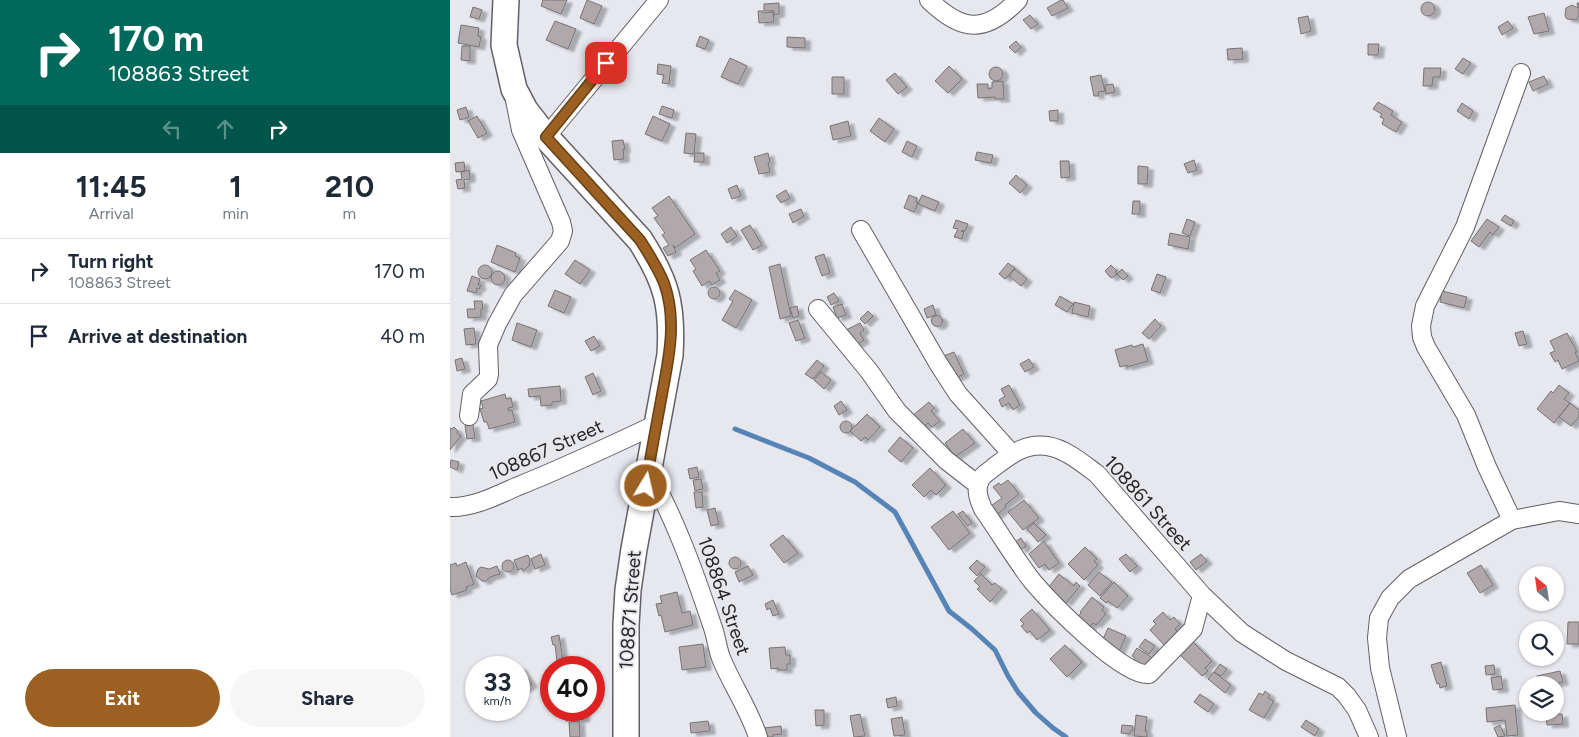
<!DOCTYPE html>
<html lang="en">
<head>
<meta charset="utf-8">
<style>
  :root { --surface:#fff; --page:#f6f6f7; --text:#1f2937; --muted:#747a83; --line:#e0e1e3; --accent:#9c6122 }
  body { margin:0; font-family:Figtree,sans-serif; background:var(--page); color:var(--text); height:100vh; display:flex; flex-direction:column; font-size:19px; white-space:nowrap }
  * { box-sizing:border-box; margin:0 }
  p { font-size:16px; color:var(--muted) }
  .icon { flex:none; width:28px; height:28px; fill:none; stroke:currentColor; stroke-width:2; stroke-linecap:round; stroke-linejoin:round }
  .map { position:relative; flex:1; overflow:hidden }
  .sheet { display:flex; flex-direction:column; background:var(--surface); width:450px }
  .sheet>* { flex:none }
  .guide { background:#00695c; color:#fff; overflow:hidden }
  .needle { width:32px; rotate:331deg }
  .fabs { position:absolute; left:1069px; top:566px; display:grid; gap:10px }
  .fabs a { display:grid; place-items:center; width:45px; height:45px; border-radius:50%; background:var(--surface); box-shadow:0 1px 4px #0004; font-size:25px }
  .speed { position:absolute; left:15px; top:656px; display:flex; gap:10px; font-size:25px; font-weight:700; text-align:center }
  .speed>* { display:grid; place-content:center; width:65px; height:65px; border-radius:50%; background:var(--surface); box-shadow:0 1px 4px #0004; line-height:1 }
  .speed small { font-size:12px; font-weight:400 }
  .speed .limit { border:8px solid #d22; background:#fff; color:#111 }
  .pin { position:absolute; display:grid; place-items:center; width:42px; height:42px; color:#fff; margin:-21px; border-radius:10px; box-shadow:0 2px 8px #0006 }
  .me { position:absolute; width:55px; margin:-28px; rotate:9deg; stroke-linejoin:round; filter:drop-shadow(0 0 4px #0008) }
  .turn { display:flex; align-items:center; gap:18px; height:105px; padding:0 25px; font-size:22px }
  .turn .icon { width:65px; height:65px; stroke-width:2.5 }
  .turn b { display:block; font-size:35px; line-height:42px }
  .lanes { display:flex; align-items:center; height:48px; padding:0 25px; background:#0003; justify-content:center; gap:25px; direction:ltr }
  .lanes .off { opacity:.35 }
  .eta { display:flex; justify-content:space-evenly; align-items:center; height:85px; text-align:center }
  .eta b { font-size:30px; font-weight:700; line-height:35px }
  .cta { display:flex; gap:10px; margin-top:auto; padding:10px 25px }
  .cta a { flex:1; height:58px; border-radius:30px; background:var(--accent); color:#fff; font-size:20px; font-weight:700; line-height:58px; text-align:center }
  .cta a+a { background:var(--page); color:var(--text) }
  ul { padding:0; list-style:none }
  li { display:flex; align-items:center; gap:15px; height:65px; padding:0 25px; border-top:1px solid var(--line) }
  li div { flex:1 }
  li b { display:block; font-size:19px }
  li em { font-style:normal }
  main { display:flex; flex:1; min-height:0 }
  .map>svg:first-child { display:block }
</style>
</head>
<body>
<main>
<section class="sheet">
<div class="guide">
<div class="turn"><svg class="icon" aria-label="right" viewBox="0 0 24 24"><path d="M7 20v-9h11M14 6l5 5-5 5"/></svg><div><b>170 m</b>108863 Street</div></div>
<div class="lanes"><svg class="icon off" aria-label="left" viewBox="0 0 24 24"><path d="M17 20v-9H6M10 6l-5 5 5 5"/></svg><svg class="icon off" aria-label="ahead" viewBox="0 0 24 24"><path d="M12 20V5M6 11l6-6 6 6"/></svg><svg class="icon" aria-label="right" viewBox="0 0 24 24"><path d="M7 20v-9h11M14 6l5 5-5 5"/></svg></div>
</div>
<div class="eta">
<div><b>11:45</b><p>Arrival</p></div>
<div><b>1</b><p>min</p></div>
<div><b>210</b><p>m</p></div>
</div>
<ul>
<li><svg class="icon" aria-label="right" viewBox="0 0 24 24"><path d="M7 20v-9h11M14 6l5 5-5 5"/></svg><div><b>Turn right</b><p>108863 Street</p></div><em>170 m</em></li>
<li><svg class="icon" aria-label="arrive" viewBox="0 0 24 24"><path d="M6 21V4h12l-3 4 3 4H6"/></svg><div><b>Arrive at destination</b></div><em>40 m</em></li>
</ul>
<div class="cta"><a>Exit</a><a>Share</a></div>
</section>
<div class="map">
<svg width="1129" height="737" viewBox="0 0 1129 737">
  <defs>
    <filter id="shadow"><feDropShadow dx="5.5" dy="3" stdDeviation="1" flood-color="#0004"/></filter>
  </defs>
  <rect width="100%" height="100%" fill="#e7e8ee"/>
  <g fill="none" stroke-linecap="round" stroke-linejoin="round">
    <!-- stream -->
    <path stroke="#5684b7" stroke-width="5" d="M285 429 359 458 405 482 445 512 499 611 522 629 545 650 558 676 568 692 586 713 603 728 616 737"/>
  </g>
  <!-- building -->
  <path fill="#b0a9ac" stroke="#787375" filter="url(#shadow)" d="M93 0H117L111 14 91 6Z
    M137 0 152 6 144 24 130 18Z
    M611 0H613L618 8 602 16 597 8Z
    M971 9a7 7 0 1 1 14 0a7 7 0 1 1-14 0Z
    M329 3V14L324 15V11H314V4Z
    M1127 3H1129V16L1126 20 1117 19 1115 16 1116 8 1122 5 1128 8Z
    M23 7 32 10 29 19 20 17Z
    M308 11H313V13L323 12 324 22 309 23Z
    M1094 13 1099 31 1084 34 1078 17Z
    M580 15 588 24 581 29 573 20Z
    M858 16 861 31 851 34 848 18Z
    M105 21 126 29 118 49 96 40Z
    M1058 21 1063 28 1052 35 1048 27Z
    M11 25 29 28 28 36 31 37 29 47 8 43Z
    M250 36 259 40 255 49 246 46Z
    M337 37 355 38V48L337 47Z
    M566 41 571 47 565 53 559 47Z
    M918 44H929L928 55H918Z
    M12 46H20V61L11 60Z
    M792 48 793 59 778 60 777 49Z
    M280 58 297 66 288 84 271 77Z
    M1013 58 1021 63 1013 74 1005 69Z
    M208 64 221 66 219 84 212 83 214 75 207 74Z
    M499 66 512 79 498 93 485 81Z
    M539 74a7 7 0 1 1 14 0a7 7 0 1 1-14 0Z
    M974 68H991L990 77H983L982 86H973Z
    M445 73 457 87 448 94 436 80Z
    M651 75 655 91 648 92 649 96H644L640 77Z
    M1094 76 1098 84 1083 91 1079 82Z
    M382 77H394V94H382Z
    M553 81 554 99H545V97L528 98 527 84H538V89L542 88V82Z
    M663 84 665 92 656 94 655 85Z
    M928 102 943 111 941 115 952 122 946 132 932 124 934 119 930 117 932 114 923 109Z
    M1012 103 1023 111 1019 119 1007 111Z
    M212 106 224 110 222 118 209 114Z
    M16 107 19 117 10 120 7 110Z
    M608 110V121H600L599 111Z
    M27 116 37 133 28 138 18 121Z
    M203 116 220 124 212 141 195 134Z
    M429 118 444 129 435 142 420 131Z
    M398 121 401 136 383 140 380 126Z
    M236 133 246 134 244 154 234 153Z
    M173 140 175 149H173L174 159 164 160 162 141Z
    M457 141 467 146 462 157 452 152Z
    M527 152 543 155 541 163 525 160Z
    M245 153H254V162H244Z
    M318 153 320 162 318 163 320 172 309 174 304 157Z
    M744 160 747 170 738 173 734 164Z
    M610 161H619L620 177 611 178Z
    M14 162 15 171 6 172 5 163Z
    M688 166 698 167 697 184H688Z
    M19 170 20 179 14 180 15 188 8 189 6 180 12 179 11 172Z
    M566 175 577 185 570 193 559 183Z
    M287 185 291 196 282 199 278 189Z
    M336 190 340 198 331 203 326 196Z
    M459 195 467 198 466 202 468 203 464 212 454 208Z
    M472 195 489 202 485 211 468 204Z
    M219 196 245 234 225 248 223 245 226 252 218 256 213 248 219 245 212 235 215 233 204 218 208 216 202 208Z
    M683 201H690V214H682Z
    M351 209 354 216 343 223 339 214Z
    M1055 215 1064 221 1061 226 1051 220Z
    M737 219 745 222 740 236 732 233Z
    M1037 219 1049 227 1043 235 1040 232 1029 247 1021 241Z
    M506 220 518 224 515 231H511H514L512 239 504 237 508 229 503 228Z
    M300 225 312 245 303 250 291 230Z
    M281 227 287 236 277 243 271 234Z
    M720 233 740 237 738 249 718 245Z
    M47 245 66 253 65 256 70 258 65 272 41 262Z
    M256 250 270 271 266 273 270 280 262 285 259 281 252 286 243 271 246 269 240 260Z
    M374 254 380 273 372 276 365 257Z
    M125 260 140 270 130 284 115 274Z
    M558 263 565 268 555 279 549 274Z
    M330 264 341 316 330 319 319 267Z
    M661 265 667 271 665 272 667 274 672 269 678 276 673 280 667 274 662 278 660 277 655 271Z
    M28 272a7 7 0 1 1 14 0a7 7 0 1 1-14 0Z
    M565 269 577 279 571 286 559 276Z
    M41 278a7 7 0 1 1 14 0a7 7 0 1 1-14 0Z
    M707 274 716 277 710 293 701 290Z
    M22 276 30 279 28 285H31L29 289 27 288 26 293 17 291Z
    M258 293a6 6 0 1 1 12 0a6 6 0 1 1-12 0Z
    M105 290 121 297 114 313 98 306Z
    M285 290 302 300 286 328 272 320 283 301 279 299Z
    M992 291 1017 297 1014 308 990 302Z
    M384 293 389 301 381 305 377 297Z
    M610 296 623 304 617 312 605 305Z
    M24 301H32L33 309H31V317L18 318 17 309H25Z
    M624 302 640 306 638 317 622 313Z
    M392 304 396 315 387 318 383 307Z
    M483 305 486 315 477 318 474 309Z
    M347 306 349 316 343 318 340 308Z
    M418 311 423 316 415 324 410 319Z
    M481.5 321a5.5 5.5 0 1 1 11 0a5.5 5.5 0 1 1-11 0Z
    M705 319 711 326 699 339 692 333Z
    M348 320 355 338 346 341 339 323Z
    M67 323 87 330 81 347 62 340Z
    M410 323 414 330 410 333 414 340 403 347 394 331Z
    M24 328 26 344 16 345 14 329Z
    M1073 331 1077 344 1069 346 1065 333Z
    M1117 333 1127 352H1125L1129 361 1112 369 1108 360 1105 362 1100 353 1105 351 1100 341Z
    M144 336 150 346 141 351 135 341Z
    M693 344 698 361 677 367V365L670 367 665 350 682 345 683 347Z
    M504 352 514 374 502 380 491 357Z
    M12 358 15 369 7 371 5 360Z
    M579 359 584 367 575 372 570 364Z
    M367 360 374 366 363 379 355 374Z
    M371 372 381 380 374 389 364 380Z
    M143 373 151 391 143 395 135 377Z
    M559 385 570 405 563 410 559 403 552 407 549 400 555 396 551 389Z
    M1109 385 1119 393 1114 399 1120 403 1104 423 1087 409 1101 391 1103 393Z
    M110 386 111 401 102 402V405L91 406 90 396 79 397 78 389Z
    M55 394 56 399 61 398 63 407 58 408 59 411 62 410 65 422 39 429 37 422H34L30 409 33 408 31 401Z
    M391 401 397 410 389 415 384 406Z
    M479 402 484 408 481 411 490 421 482 427 478 423 472 428 462 416Z
    M1120 403 1129 410V417L1121 426 1109 417Z
    M417 414 430 427 418 440 415 437 411 441 400 431Z
    M390 427a6 6 0 1 1 12 0a6 6 0 1 1-12 0Z
    M23 424 25 438 17 439 15 426Z
    M4 427 8 431 7 433 11 436 0 450V428L2 429Z
    M513 429 525 443 505 457 495 443Z
    M450 437 463 448 451 462 438 451Z
    M1 460 9 462 7 470 0 467Z
    M247 467 249 477 240 479 238 469Z
    M480 468 496 485 486 495 481 490 474 497 462 485Z
    M251 479 253 489 245 491 243 480Z
    M558 480 569 494 555 505 556 507 545 517 538 508 552 498 543 487 549 483 551 485Z
    M244 492H252L253 507 246 508Z
    M574 500 589 518 573 530 558 512Z
    M265 508 269 524 261 526 257 510Z
    M503 511 520 533 499 550 481 527Z
    M513 511 522 523 518 526 508 514Z
    M584 523 596 535 588 542 577 529Z
    M333 535 348 553 334 563 320 545Z
    M571 538 576 546 571 550 565 542Z
    M594 541 609 563 599 570 595 564 589 568 579 554Z
    M635 547 647 559 644 561 648 565 634 580 618 564Z
    M91 554 95 565 85 569 81 559Z
    M676 554 687 566 680 572 669 559Z
    M751 554 757 561 746 570 740 562Z
    M78 555 80 560 79 566 73 571 72 568 68 570 64 560Z
    M279 563a6 6 0 1 1 12 0a6 6 0 1 1-12 0Z
    M527 560 535 567 527 576 519 568Z
    M52 566a6 6 0 1 1 12 0a6 6 0 1 1-12 0Z
    M16 562 24 584 16 587 17 590 2 595 0 589V565L6 563 7 566Z
    M1031 565 1043 585 1030 593 1017 573Z
    M47 566 50 574 40 577 36 581H32L26 576 28 569 31 567 39 569Z
    M298 566 303 575 289 582 285 572Z
    M649 572 662 582 650 596 638 585Z
    M531 574 542 585 545 583 552 589 540 602 527 589 530 587 524 581Z
    M609 574 624 586 626 582 630 586 616 603 598 588Z
    M664 582 678 596 667 608 658 601 656 603 650 598Z
    M227 592 232 613 240 611 243 625 215 632 211 615 209 616 206 604 212 603 210 596Z
    M642 597 654 607 652 610 656 614 646 625 643 623 638 630 627 618 631 613 630 612Z
    M323 600 329 614 323 616 320 608 317 610 315 604Z
    M582 609 600 630 587 640 580 631 577 633 571 626 574 624 570 620Z
    M713 612 720 620 724 617 730 624 725 629 731 635 717 648 700 630 706 624 703 621Z
    M1118 622H1129V644H1117Z
    M658 628 676 636 668 654 650 646Z
    M109 635 113 660 107 661 105 645H103L101 637Z
    M695 639 705 646 699 654 689 647Z
    M740 639 762 661 755 668 758 671 752 676 727 652Z
    M253 644 256 667 232 670 229 647Z
    M615 645 632 662 617 677 600 659Z
    M335 647 336 655H340V664H337V670H328V668L321 669 319 648Z
    M687 648 704 659 694 674 680 665 685 658 682 656Z
    M991 662 997 686 990 688 989 683 987 684 981 665Z
    M770 664 777 669 771 676 764 672Z
    M1044 665 1045 674 1036 675 1035 666Z
    M70 666 82 684 74 690 69 682 68 668Z
    M1110 671 1113 682 1100 685H1089L1087 676Z
    M764 672 781 685 775 693 758 679Z
    M1051 676 1053 689 1043 690 1041 678Z
    M815 691 820 695 818 698 824 701 814 718 799 710 809 693 813 695Z
    M750 694 764 704 758 712 744 702Z
    M446 697 447 706 438 708 436 699Z
    M1065 705 1068 735 1057 736 1055 720 1037 722 1036 708Z
    M119 710H134V719L116 721 115 711Z
    M365 710H374V725L366 726Z
    M410 714 415 736 404 737 400 716Z
    M1112 714 1113 724 1097 725 1096 715Z
    M686 715 697 717 695 731H697V737L684 736Z
    M452 717 455 735 444 736 441 719Z
    M856 720 869 729 865 736 851 727Z
    M129 721 130 737H120L119 722Z
    M258 721 260 731 241 733 240 723Z
    M672 725 683 726V731H680V734L671 733Z
    M1050 725 1055 736 1048 737 1044 728Z
    M331 726 332 734 323 735V737H315L314 728Z"/>
  <g fill="none" stroke-linecap="round" stroke-linejoin="round">
    <!-- street casing -->
    <g stroke="#606166" stroke-width="20">
      <path id="street" d="M479 0C512 32 535 34 568 0
        M96 137 209 0
        M411 230 488 363 508 394 562 454
        M368 309 419 371 447 411 496 460 528 485
        M19 416 22 394 38 379 39 374 38 345 47 324 63 295 110 241 113 231 111 222 71 130 65 100
        M198 470C225 519 244 571 262 625 266 635 267 647 271 658 282 685 299 709 308 737
        M0 507C22 508 46 496 66 487 114 468 160 446 207 424
        M1062 520 1037 467 1016 415 976 347 972 337 971 326 975 306 1015 227 1071 73
        M752 595 743 629 699 674C674 678 600 602 583 582 565 559 550 533 533 509 529 500 525 490 530 480 533 474 540 471 544 467 560 455 575 443 597 446 616 449 632 463 647 474L752 595 792 633 836 661 888 687 897 696 907 710 919 737
        M947 737 930 668 927 638 929 618 940 598 959 579 1062 520 1109 511 1129 514"/>
    </g>
    <!-- secondary casing -->
    <g stroke="#606166" stroke-width="28">
      <path id="secondary" d="M56 0 54 45 64 89 75 110 96 137 190 240C217 282 223 306 220 355L184 549 178 590 176 625V737"/>
    </g>
    <!-- street -->
    <use href="#street" stroke="#fff" stroke-width="18"/>
    <!-- secondary -->
    <use href="#secondary" stroke="#fff" stroke-width="25"/>
  </g>
  <g fill="none" stroke-linecap="round" stroke-linejoin="round">
    <!-- route casing -->
    <g stroke="#653f16" stroke-width="12">
      <path id="route" d="M156 63 96 137 190 240C199 254 208 268 214 283 228 322 218 361 211 400 206 428 200 457 196 486"/>
    </g>
    <!-- route -->
    <use href="#route" stroke="#9c6122" stroke-width="9"/>
  </g>
  <g text-anchor="middle" dominant-baseline="central" stroke-width="4" stroke-linejoin="round" paint-order="stroke">
    <!-- street labels -->
    <g font-size="19" fill="#262629" stroke="#e7e8ee">
      <text transform="translate(96 450) rotate(-24)">108867 Street</text>
      <text transform="translate(698 503) rotate(48)">108861 Street</text>
      <text transform="translate(274 596) rotate(71)">108864 Street</text>
      <text transform="translate(180 610) rotate(-86)">108871 Street</text>
    </g>
  </g>
</svg>
<div class="fabs">
<a><svg class="needle" viewBox="-14 -14 28 28"><path d="M0-13l5 13h-10z" fill="#e53935"/><path d="M0 13l5-13h-10z" fill="#747a83"/></svg></a>
<a><svg class="icon" aria-label="search" viewBox="0 0 24 24"><circle cx="10" cy="10" r="6"/><path d="M15 15l6 6"/></svg></a>
<a><svg class="icon" aria-label="layers" viewBox="0 0 24 24"><path d="M12 4l9 5-9 5-9-5zM3 14l9 5 9-5"/></svg></a>
</div>
<div class="speed"><div>33<small>km/h</small></div><div class="limit">40</div></div>
<div class="pin" style="left:156px;top:63px;background:#d93025"><svg class="icon" aria-label="arrive" viewBox="0 0 24 24"><path d="M6 21V4h12l-3 4 3 4H6"/></svg></div>
<svg class="me" style="left:196px;top:486px" viewBox="-20 -20 40 40"><circle r="17" fill="#9c6122" stroke="#fff" stroke-width="3"/><path d="M0-11L8 9 0 5-8 9z" fill="#fff"/></svg>
</div>
</main>
</body>
</html>
